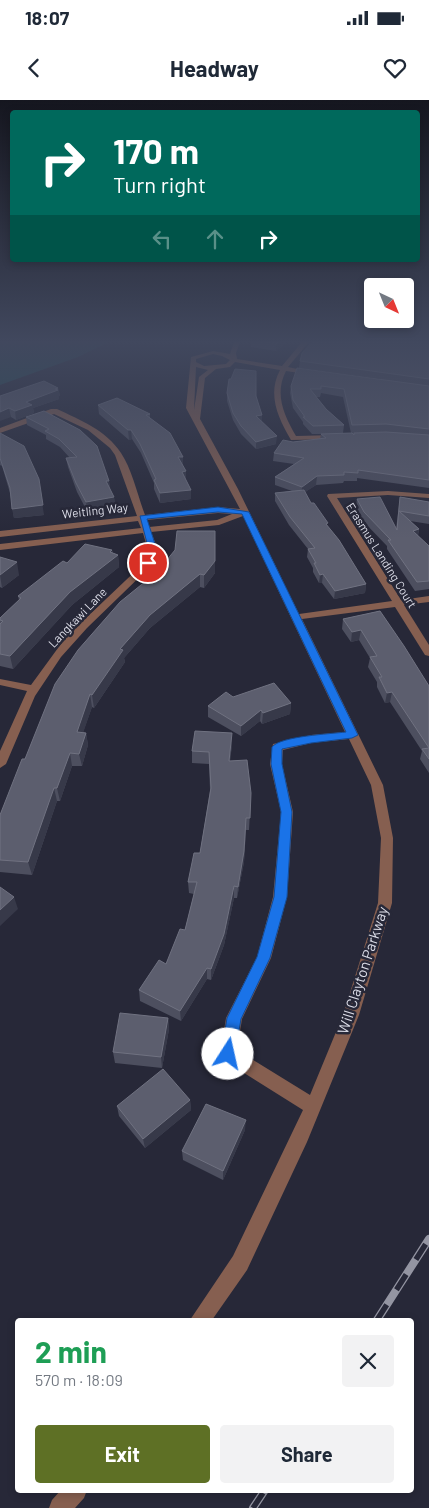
<!DOCTYPE html>
<html lang="en">
<head>
<meta charset="utf-8">
<style>
  :root { --surface:#fff; --page:#f2f2f3; --text:#1f2937; --muted:#747a83; --accent:#5e7025 }
  body { margin:0; font-family:Barlow,sans-serif; background:var(--page); color:var(--text); height:100vh; display:flex; flex-direction:column; font-size:19px; white-space:nowrap }
  * { box-sizing:border-box; margin:0 }
  p { font-size:16px; color:var(--muted) }
  .icon { flex:none; width:28px; height:28px; fill:none; stroke:currentColor; stroke-width:2; stroke-linecap:round; stroke-linejoin:round }
  .map { position:relative; flex:1; overflow:hidden }
  .details { position:absolute; left:15px; top:1218px; width:399px; height:175px; display:flex; flex-direction:column; background:var(--surface); border-radius:5px; box-shadow:0 2px 8px #0003 }
  .details>* { flex:none }
  .guide { position:absolute; left:10px; top:10px; width:410px; height:152px; border-radius:5px; box-shadow:0 2px 8px #0003; background:#00695c; color:#fff; overflow:hidden }
  .needle { width:32px; rotate:137deg }
  .controls { position:absolute; left:364px; top:178px; display:grid; gap:10px }
  .controls a { display:grid; place-items:center; width:50px; height:50px; border-radius:5px; background:var(--surface); box-shadow:0 2px 8px #0003; font-size:25px }
  .pin { position:absolute; display:grid; place-items:center; width:42px; height:42px; color:#fff; margin:-21px; border:2px solid #fff; border-radius:50%; box-shadow:0 1px 5px #0007 }
  .me { position:absolute; width:55px; margin:-28px; rotate:10deg; stroke-linejoin:round; filter:drop-shadow(0 0 4px #0008) }
  .turn { display:flex; align-items:center; gap:18px; height:105px; padding:0 20px; font-size:22px }
  .turn .icon { width:65px; height:65px; stroke-width:2.5 }
  .turn b { display:block; font-size:35px; line-height:42px }
  .lanes { display:flex; align-items:center; height:48px; padding:0 20px; background:#0003; justify-content:center; gap:25px; direction:ltr }
  .lanes .off { opacity:.35 }
  .round { display:grid; place-items:center; flex:none; width:52px; height:52px; border-radius:5px; background:var(--page) }
  .overview { display:flex; align-items:center; justify-content:space-between; height:85px; padding:0 20px }
  h1 { font-size:30px; font-weight:700; line-height:38px; color:#1e9e55 }
  .action { display:flex; gap:10px; margin-top:auto; padding:10px 20px }
  .action a { flex:1; height:58px; border-radius:5px; background:var(--accent); color:#fff; font-size:20px; font-weight:700; line-height:58px; text-align:center }
  .action a+a { background:var(--page); color:var(--text) }
  .status { display:flex; justify-content:space-between; align-items:center; height:35px; padding:0 25px; background:var(--surface); direction:ltr }
  .status svg { height:14px; fill:currentColor }
  header { display:flex; justify-content:space-between; align-items:center; height:65px; padding:0 20px; background:var(--surface); font-size:22px; font-weight:700 }
  .map>svg:first-child { display:block }
</style>
</head>
<body>
<div class="status"><b>18:07</b><svg viewBox="0 0 49 12"><path d="M0 12V9h3v3zM5 12V6h3v6zM10 12V3h3v9zM15 12V0h3v12zM26 1h20v11H26zM47 4h2v5h-2z"/></svg></div>
<header><svg class="icon" aria-label="back" viewBox="0 0 24 24"><path d="M15 5l-7 7 7 7"/></svg>Headway<svg class="icon" aria-label="heart" viewBox="0 0 24 24"><path d="M12 20l-8-8c-3-5 5-10 8-4 3-6 11-1 8 4z"/></svg></header>
<div class="map">
<svg width="429" height="1408" viewBox="0 0 429 1408">
  <rect width="100%" height="100%" fill="#272838"/>
  <!-- water -->
  <path fill="#224e55" d="M0 242H109L78 257 0 285Z"/>
  <g fill="none" stroke-linecap="round" stroke-linejoin="round">
    <!-- minor -->
    <path fill="#865f50" fill-rule="evenodd" d="M234 242H240L236 253 237 259 282 266 302 242H309L288 267 316 273 313 275 286 271C274 294 284 315 296 336L336 335 340 337 336 339 291 340C278 318 267 294 280 270L235 262 230 267 216 269 205 278 200 319 238 389 299 514 392 501 327 396 328 394 388 391 429 394V398L388 395 337 398 401 500 429 496V502L404 505 429 545V556L425 555 395 507 302 519 383 685 393 738 392 803 359 915 307 1042 247 1170 212 1220H190L233 1156 303 1010 222 959 220 954 226 918 257 857 273 797 281 712 270 664 273 644 311 635 345 632 243 416 219 425 151 432 157 447 154 463 87 528 61 557 35 596 6 664 0 668V651L27 591 0 585V579L31 585 66 537 145 462 147 447 143 433 0 450V444L141 428 138 421 0 437V431L137 416 115 355 110 348 88 330 54 314 0 333V328L51 309H57C80 320 106 330 121 353 132 369 138 397 145 415L218 407 240 409 186 308 191 257 213 251 230 254ZM213 254 222 256 230 260 226 264 204 266 196 262V259ZM196 267 208 270 199 277 194 310ZM218 413 232 414 217 420 149 427 147 420ZM349 639 371 685 381 738 378 803 343 915 310 995 237 950 242 919 271 858 287 797 293 712 282 664 283 650 311 643Z
      M61 1390H87L84 1398 75 1408H49L52 1400Z"/>
    <!-- rail casing -->
    <g stroke="#9495a2" stroke-width="8">
      <path id="rail" d="M377 1220 429 1139
        M253 1408 265 1390"/>
    </g>
    <!-- rail -->
    <use href="#rail" stroke="#272838" stroke-width="5.5" stroke-dasharray="18" stroke-linecap="butt"/>
  </g>
  <!-- wall -->
  <path fill="#4d4f5f" fill-rule="evenodd" d="M251 242H287L276 251 251 247Z
    M310 242H429V388L357 378V381H344L343 383 316 385 305 392 311 403 328 427 366 484 365 493 334 499 322 483H319L313 472V468L307 457 308 449 289 425 275 401V393L292 391 275 385V377L294 364 273 361 274 353 293 342 320 339 321 334H312L303 324V322L293 308 290 293 291 286 381 279 299 268 300 261 311 244ZM321 293 343 297 351 333H343L344 325 326 309 316 297H320Z
    M58 288 60 296H59V299L33 308 34 313 16 320 11 317 0 296Z
    M227 293 256 296 262 315V322L276 344 256 349 241 334 233 320 227 301Z
    M98 305 150 314V318L183 366 186 380 191 390V399L160 403 154 389V383L141 353 132 339 129 340 99 314Z
    M44 311 109 381 110 389 114 397 115 406 87 411 77 392 68 367 66 358H70L60 347 46 339V335L27 325 26 317Z
    M0 333 44 415 14 418 10 393 2 366 0 365Z
    M400 397 429 402V424L410 421 419 429 418 436 429 446V489L415 491 387 449V446L362 420 356 407 357 399 396 429Z
    M112 450 113 453 118 455 119 467 72 505 13 569 0 566V518L19 500 18 496 67 463Z
    M0 457 19 475 2 488 0 487Z
    M157 472 215 473 204 488 200 487 150 528 124 558 125 562 94 608 92 607 83 632 86 633 88 645 82 666H72L60 701H57L32 775 0 772V715L25 659Z
    M380 511 429 586V673L420 659 422 651 390 602 385 603 377 587V582L368 567 370 558 359 540 351 542 342 529 343 519Z
    M233 597 291 603 290 614 262 624 260 621 241 636 208 617V606Z
    M232 645 230 661 251 693 249 730H246L244 762 237 798H234L224 845 211 880 207 879 181 921 140 901 139 890 166 864 185 830 194 794 189 793 188 782 200 753 210 690 209 664 192 663V651Z
    M168 918 169 929 162 968 115 963 113 952Z
    M190 1000 191 1010 145 1048 119 1016 117 1006Z
    M245 1030 223 1080 183 1060 182 1051Z"/>
  <!-- shaded-wall -->
  <path fill="#373949" d="M279 242H287L276 251V244Z
    M58 288 60 296H59V299L33 308 34 313 16 320 15 311 26 302Z
    M9 308 11 317 0 321V312Z
    M262 315V323L256 316Z
    M128 330H131L132 339 129 340Z
    M277 336 276 344 256 349V342Z
    M178 357H183V366Z
    M186 371V381L182 372Z
    M317 376 316 385 301 395 302 387Z
    M106 381H109L110 390Z
    M40 388 44 415 14 418 12 409Z
    M191 390V399L160 403V393Z
    M114 397 115 406 87 411 86 402Z
    M419 429 417 438 413 431Z
    M215 431V473L204 488V475Z
    M112 450 113 458 118 455 119 467 72 505 13 569 10 556 70 492Z
    M17 462 19 475 2 488 0 475Z
    M200 474V487L150 528 124 558 125 562 94 608 92 595 120 549 150 515Z
    M323 474 322 483H319L320 475Z
    M366 484 365 493 334 499 335 491Z
    M361 530 359 540 351 542 352 532Z
    M392 592 390 602 385 603 387 593Z
    M90 594 92 607 79 645 77 632Z
    M291 603 290 614 262 624 263 613Z
    M261 610 260 621 241 636V626Z
    M86 633 88 645 82 666 79 654Z
    M232 633V645L228 673 229 661Z
    M70 653 72 666 60 701 57 688Z
    M54 688 57 701 32 775 28 762Z
    M246 730 244 762 237 798 238 787Z
    M234 786V798L224 845 211 880V869Z
    M14 797 18 809 0 826V810Z
    M207 868V879L181 921 180 911Z
    M168 918 169 929 162 968 161 957Z
    M190 1000 191 1010 145 1048 143 1039Z
    M246 1020 245 1030 223 1080V1071Z"/>
  <!-- building -->
  <path fill="#5c5e6e" stroke="#707281" d="M266 242H279L276 244Z
    M312 242H414L429 245V279L300 261 302 253Z
    M297 268 429 286V329L386 324 352 325 344 289 321 286V289H310L326 309 344 325 313 326 303 317H305L293 300 291 286Z
    M235 269 256 271V296L262 315 256 316 277 336 256 342 241 326 233 313 227 293 229 279H231Z
    M44 281 58 288 55 289 58 290 26 302 32 305 15 311 9 308 0 312V296Z
    M117 298 150 314 146 315 170 333 183 357H178L186 371 182 372 191 390 160 393 154 380 156 379 140 344 131 330H128L98 305Z
    M44 311 80 330 97 346 109 381H106L114 397 86 402 76 383 66 358 77 357 59 339 45 331 49 329 26 317Z
    M386 332 429 335V380L358 370V373L344 372V375L317 376 302 387 275 377 304 358 274 353 283 340 293 342 326 338 321 334 352 333 354 335V333Z
    M0 333 24 346 39 379 43 405 12 409 10 388 0 358Z
    M304 390 311 403H314L328 423 326 424 339 440 366 484 335 491 323 474 320 475 314 463H316L308 449 315 448 290 417 275 393Z
    M380 397 397 430 400 397 429 402V416L399 411 419 429 413 431 429 446V481L417 482 388 440H391L364 412 357 399Z
    M177 431H215V461L204 475 200 474 150 515 120 549 123 550 92 595 90 594 77 632 86 633 79 654 70 653 57 688H54L28 762 0 760V715L22 659H25L55 584 78 550 120 502 157 472 175 450Z
    M85 444 112 450 110 452 118 455 70 492 10 556 0 554V524L3 521 0 520V518L21 498 18 496 63 461 67 463Z
    M0 457 17 462 0 475Z
    M380 511 404 546 429 586V659L422 649 429 648 392 592 387 593 379 577H382L370 557 377 556 361 530 352 532 343 519Z
    M274 583 291 603 263 613 261 610 241 626 208 606 226 592 233 597Z
    M195 631 232 633 229 661 247 660 251 693 250 718H246L244 751 238 787 234 786 224 834 211 869 207 868 180 911 139 890 159 860 166 864 180 829 185 830 197 782H188L194 753H200L211 688 209 652 192 651Z
    M0 787 14 797 0 810Z
    M120 913 168 918 161 957 113 952Z
    M163 969 190 1000 143 1039 117 1006Z
    M206 1004 246 1020 223 1071 182 1051Z"/>
  <!-- sky -->
  <linearGradient id="sky" x2="0" y2="1"><stop stop-color="#15161f"/><stop offset="0.55" stop-color="#41485e"/><stop offset="1" stop-color="#41485e" stop-opacity="0"/></linearGradient>
  <rect width="429" height="439" fill="url(#sky)"/>
  <!-- route -->
  <path fill="#1a73e8" stroke="#114b97" d="M218 407 249 412 358 635 352 638 311 643 282 649V664L292 712 287 797 270 858 241 919 235 954 233 959 228 961 223 959 221 954 227 918 257 857 274 797 281 712 271 664 272 647C281 636 330 634 346 632L242 414 218 412 147 419 156 447 151 465 144 463 148 447 140 416Z"/>
  <g text-anchor="middle" dominant-baseline="central" stroke-width="5" stroke-linejoin="round" paint-order="stroke">
    <!-- far-street labels -->
    <g font-size="12" fill="#dcdde8" stroke="#272838">
      <text transform="translate(95 410) rotate(-6)">Weitling Way</text>
      <text transform="translate(382 455) rotate(58)">Erasmus Landing Court</text>
      <text transform="translate(77 517) rotate(-46)">Langkawi Lane</text>
    </g>
    <!-- street labels -->
    <g font-size="15" fill="#dcdde8" stroke="#272838">
      <text transform="translate(362 870) rotate(-72)">Will Clayton Parkway</text>
    </g>
  </g>
</svg>
<div class="controls">
<a><svg class="needle" viewBox="-14 -14 28 28"><path d="M0-13l5 13h-10z" fill="#e53935"/><path d="M0 13l5-13h-10z" fill="#747a83"/></svg></a>
</div>
<div class="pin" style="left:148px;top:463px;background:#d93025"><svg class="icon" aria-label="arrive" viewBox="0 0 24 24"><path d="M6 21V4h12l-3 4 3 4H6"/></svg></div>
<svg class="me" style="left:228px;top:954px" viewBox="-20 -20 40 40"><circle r="19" fill="#fff"/><path d="M0-13L10 11 0 6-10 11z" fill="#1a73e8"/></svg>
<div class="guide">
<div class="turn"><svg class="icon" aria-label="right" viewBox="0 0 24 24"><path d="M7 20v-9h11M14 6l5 5-5 5"/></svg><div><b>170 m</b>Turn right</div></div>
<div class="lanes"><svg class="icon off" aria-label="left" viewBox="0 0 24 24"><path d="M17 20v-9H6M10 6l-5 5 5 5"/></svg><svg class="icon off" aria-label="ahead" viewBox="0 0 24 24"><path d="M12 20V5M6 11l6-6 6 6"/></svg><svg class="icon" aria-label="right" viewBox="0 0 24 24"><path d="M7 20v-9h11M14 6l5 5-5 5"/></svg></div>
</div>
<section class="details">
<div class="overview"><div><h1>2 min</h1><p>570 m · 18:09</p></div><a class="round"><svg class="icon" aria-label="close" viewBox="0 0 24 24"><path d="M6 6l12 12M18 6L6 18"/></svg></a></div>
<div class="action"><a>Exit</a><a>Share</a></div>
</section>
</div>
</body>
</html>
